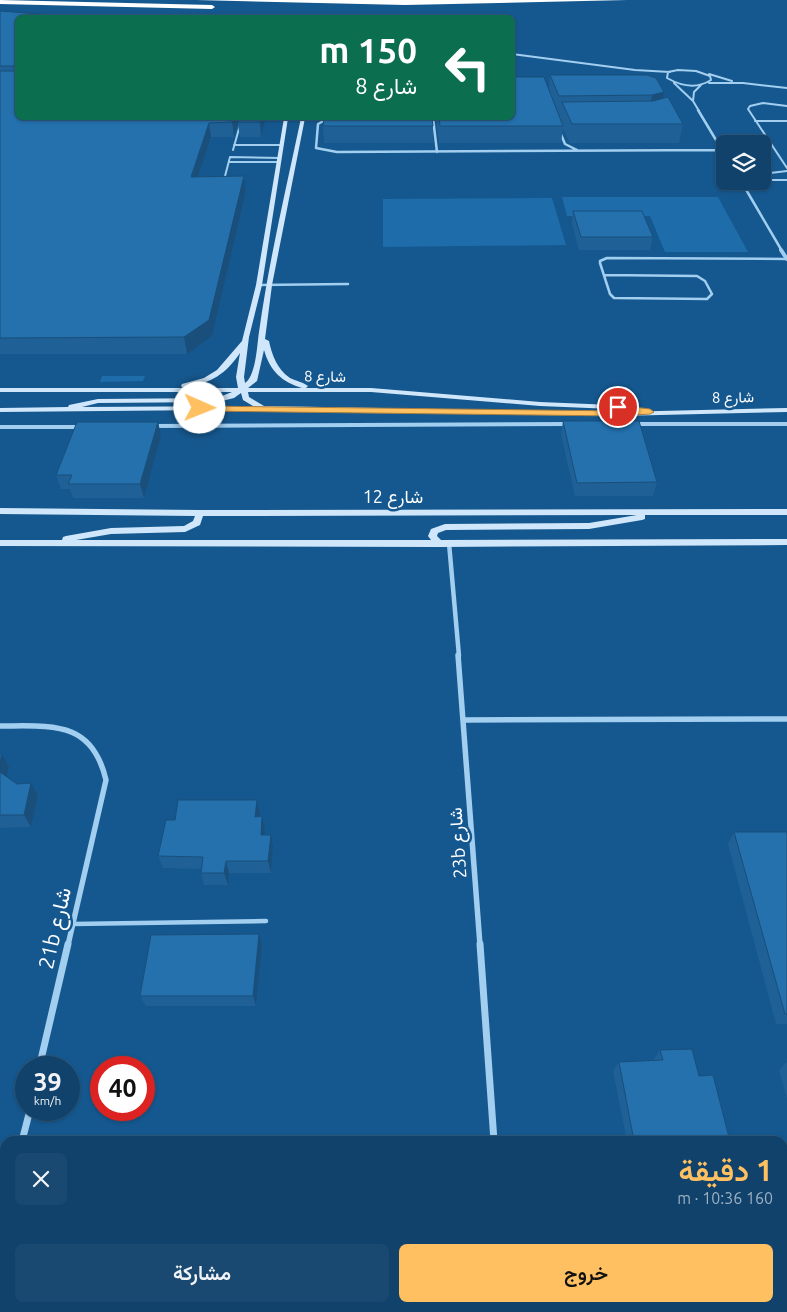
<!DOCTYPE html>
<html lang="ar">
<head>
<meta charset="utf-8">
<style>
  :root { --surface:#10426b; --page:#194971; --text:#f1f3f6; --muted:#9cb0c1; --line:#305b7e; --accent:#ffc061 }
  body { margin:0; font-family:Ubuntu,Vazirmatn,sans-serif; background:var(--page); color:var(--text); direction:rtl; height:100vh; display:flex; flex-direction:column; font-size:19px; white-space:nowrap }
  * { box-sizing:border-box; margin:0 }
  p { font-size:16px; color:var(--muted) }
  .icon { flex:none; width:28px; height:28px; fill:none; stroke:currentColor; stroke-width:2; stroke-linecap:round; stroke-linejoin:round }
  .map { position:relative; flex:1; overflow:hidden; direction:ltr }
  .drawer { position:absolute; left:0px; top:1136px; width:788px; height:176px; display:flex; flex-direction:column; background:var(--surface); border-radius:15px 15px 0 0; box-shadow:0 1px 4px #0004,0 0 0 1px var(--line); direction:rtl }
  .drawer>* { flex:none }
  .guide { position:absolute; left:15px; top:15px; width:500px; height:105px; border-radius:8px; box-shadow:0 1px 4px #0004,0 0 0 1px var(--line); direction:rtl; background:#0b6e4f; color:#fff; overflow:hidden }
  .buttons { position:absolute; left:716px; top:135px; display:grid; gap:10px }
  .buttons a { display:grid; place-items:center; width:55px; height:55px; border-radius:8px; background:var(--surface); box-shadow:0 1px 4px #0004,0 0 0 1px var(--line); font-size:25px }
  .speed { position:absolute; left:15px; top:1056px; display:flex; gap:10px; font-size:25px; font-weight:700; text-align:center }
  .speed>* { display:grid; place-content:center; width:65px; height:65px; border-radius:50%; background:var(--surface); box-shadow:0 1px 4px #0004,0 0 0 1px var(--line); line-height:1 }
  .speed small { font-size:12px; font-weight:400 }
  .speed .limit { border:8px solid #d22; background:#fff; color:#111 }
  .pin { position:absolute; display:grid; place-items:center; width:42px; height:42px; color:#fff; margin:-21px; border:2px solid #fff; border-radius:50%; box-shadow:0 1px 5px #0007 }
  .me { position:absolute; width:55px; margin:-28px; rotate:91deg; stroke-linejoin:round; filter:drop-shadow(0 0 4px #0008) }
  .turn { display:flex; align-items:center; gap:18px; height:105px; padding:0 15px; font-size:22px }
  .turn .icon { width:65px; height:65px; stroke-width:2.5 }
  .turn b { display:block; font-size:35px; line-height:42px }
  .round { display:grid; place-items:center; flex:none; width:52px; height:52px; border-radius:8px; background:var(--page) }
  .summary { display:flex; align-items:center; justify-content:space-between; height:85px; padding:0 15px }
  h1 { font-size:30px; font-weight:600; line-height:38px; color:var(--accent) }
  .cta { display:flex; gap:10px; margin-top:auto; padding:10px 15px }
  .cta a { flex:1; height:58px; border-radius:8px; background:var(--accent); color:#111; font-size:20px; font-weight:600; line-height:58px; text-align:center }
  .cta a+a { background:var(--page); color:var(--text) }
  .map>svg:first-child { display:block }
</style>
</head>
<body>
<div class="map">
<svg width="787" height="1312" viewBox="0 0 787 1312">
  <rect width="100%" height="100%" fill="#15588f"/>
  <!-- green -->
  <path fill="#1e6ca9" d="M562 197H718L748 252H665L650 216H567Z
    M552 198 566 245 383 247V199Z
    M102 376H145L143 381 100 382Z"/>
  <g fill="none" stroke-linecap="round" stroke-linejoin="round">
    <!-- lane-far2 -->
    <path stroke="#a2cef0" stroke-width="2" d="M787 106 763 103 750 106 748 109 787 168
      M755 121H787
      M234 145H281
      M233 150 242 118
      M229 162H278
      M762 174 787 171
      M224 180 230 157 279 158
      M762 180H787
      M742 184 754 181"/>
    <!-- lane-far1 -->
    <path stroke="#a2cef0" stroke-width="2.5" d="M604 275 697 276 705 281 712 294 707 299 614 298 610 294 600 263V261L607 258 787 259
      M259 285 348 284"/>
    <!-- lane -->
    <path stroke="#a2cef0" stroke-width="4.5" d="M73 924 266 921"/>
    <!-- street-far5 -->
    <path stroke="#a2cef0" stroke-width="2" d="M512 54 635 70 670 72
      M678 70 696 71 710 76 711 80C697 89 681 86 667 78L668 72Z
      M709 74 732 81
      M674 83 693 101 699 111
      M709 83H743L787 88
      M693 101 694 92 701 85"/>
    <!-- street-far4 -->
    <path stroke="#a2cef0" stroke-width="2.5" d="M698 110 725 155
      M340 118 327 119 318 124 316 148 337 152 722 150
      M433 118 437 152
      M560 132 565 144 577 150
      M741 181 782 251"/>
    <!-- street-far3 -->
    <path stroke="#a2cef0" stroke-width="4" d="M781 250 787 259
      M633 424H787
      M153 426 569 424
      M0 427H79"/>
    <!-- street-far2 -->
    <path stroke="#a2cef0" stroke-width="4.5" d="M449 543 459 656"/>
    <!-- street-far1 -->
    <path stroke="#a2cef0" stroke-width="5.5" d="M458 655 480 945
      M464 720 787 719
      M0 726C52 726 92 720 106 780L68 945"/>
    <!-- street -->
    <path stroke="#a2cef0" stroke-width="7" d="M480 944 494 1141
      M39 1068 68 944
      M22 1141 30 1110
      M0 1236 5 1215
      M506 1308 507 1312"/>
    <!-- secondary -->
    <path fill="#d0e7fb" fill-rule="evenodd" d="M284 118H288L262 285 249 337 244 377 245 383C256 376 257 345 259 332 269 260 286 189 301 118H305L272 285 265 339 269 341C272 355 277 369 290 378 296 381 303 382 308 386L306 388H371L540 402 613 405 617 407 613 409 540 406 371 392H248L249 397 264 406 618 412 787 408V412L618 416 211 410 0 412V408L68 407 69 405 98 399 217 398 232 392H0V388H183L181 386 182 384 204 378 217 370 242 341 256 285ZM264 350C270 371 282 382 302 388H248L257 381ZM240 353 236 377 238 388H187C213 381 225 375 240 353ZM241 393 243 400 253 406 82 407 98 403 218 402 234 398Z
      M0 508 200 510 787 509V515H645V519L642 520 589 529 446 530 438 533 437 536 441 540 787 539V545L439 547 0 546V540H62L63 537 66 536 111 528 184 526 193 521 195 516 0 514ZM637 515 589 523 445 524 431 529 428 536 431 540H76L111 534 185 532 200 525 203 516Z"/>
    <!-- highway -->
    <path fill="#fff" fill-rule="evenodd" d="M0 0 212 5 215 7 212 9 0 4Z
      M196 0H627L405 5Z"/>
  </g>
  <!-- wall -->
  <path fill="#1f6196" d="M0 11 80 17 18 118H266L261 137H240L238 125 234 137H211L198 177 244 176 246 191 212 336 187 354H0Z
    M550 75H647L663 99 683 124 679 143H570L563 129 561 143H439L436 118H512L549 89Z
    M323 126H433V143H324Z
    M573 211 653 237 650 250H579L572 224Z
    M563 421 657 482 653 496H575L561 435Z
    M158 422 161 436 144 498H73L70 489H61L56 475Z
    M0 754 9 767 6 776 17 784 38 796 31 827 0 828Z
    M257 800 260 813V816H262L265 829 264 835 273 848 271 873H229L228 885H204L201 873V869L163 868 158 856 175 820Z
    M734 832H787V1024H776L728 844Z
    M262 945 256 1006H146L140 996Z
    M660 1050 699 1076 730 1141H627L613 1071 619 1062 655 1061 654 1059Z
    M787 1062V1098L779 1070Z"/>
  <!-- shaded-wall -->
  <path fill="#194f7a" d="M664 92 661 111 649 114 652 95Z
    M234 118H241L238 122V125L234 137 232 122Z
    M261 118H266L261 137 260 122Z
    M209 123 211 137 193 192 191 177Z
    M244 176 246 191 212 336 187 354 184 337Z
    M158 422 161 436 144 498 140 484Z
    M2 754 9 767 5 783 0 775V760Z
    M31 783 38 796 31 827 24 815Z
    M257 800 260 813 258 829 255 817Z
    M262 816 265 829 263 848 261 835Z
    M271 835 273 848 271 873 268 861Z
    M226 861 229 873 228 885 224 873Z
    M259 934 262 945 256 1006 253 996Z
    M225 1308H229V1312H224Z"/>
  <!-- building -->
  <path fill="#2471ae" stroke="#194f7a" d="M0 11 80 17 111 18H18V118H234L232 122 209 123 191 177 244 176 209 320 184 337 0 338V71H14L17 69 15 66H0Z
    M550 75H647L656 78 664 92 652 95 559 96Z
    M512 77H544L563 126H440L439 118H512Z
    M668 97 683 124H572L562 102 653 101Z
    M239 118H261L260 122H238Z
    M324 118H432L433 126H323Z
    M573 211H642L653 237H581Z
    M563 421H639L657 482 577 483Z
    M77 422H158L140 484H68L72 475H56Z
    M0 772 17 784 31 783 24 815H0Z
    M178 800H257L255 817 262 816 261 835H271L268 861H226L224 873H201L203 857 158 856 166 820H175Z
    M734 832H787V1014H785Z
    M259 934 253 996H140L151 935Z
    M692 1049 699 1076 713 1075 730 1141H634L619 1062 663 1060 660 1050Z
    M139 1308H225L224 1312H139Z"/>
  <!-- route -->
  <path fill="#ffc061" stroke="#a67d3f" d="M618 405 650 409 654 412 650 414 618 416 200 411 196 408 200 406 624 411 615 409 614 407Z"/>
  <g text-anchor="middle" dominant-baseline="central" stroke-width="5" stroke-linejoin="round" paint-order="stroke">
    <!-- far-street labels -->
    <g font-size="15" fill="#fff" stroke="#15588f">
      <text transform="translate(325 376) rotate(1)">شارع 8</text>
      <text transform="translate(733 397) rotate(-1)">شارع 8</text>
    </g>
    <!-- street labels -->
    <g font-size="18" fill="#fff" stroke="#15588f">
      <text x="393" y="496">شارع 12</text>
      <text transform="translate(457 843) rotate(-94)">23b شارع</text>
    </g>
    <!-- near-street labels -->
    <g font-size="21" fill="#fff" stroke="#15588f">
      <text transform="translate(54 928) rotate(-77)">21b شارع</text>
    </g>
  </g>
</svg>
<div class="buttons">
<a><svg class="icon" aria-label="layers" viewBox="0 0 24 24"><path d="M12 4l9 5-9 5-9-5zM3 14l9 5 9-5"/></svg></a>
</div>
<div class="speed"><div>39<small>km/h</small></div><div class="limit">40</div></div>
<div class="pin" style="left:618px;top:407px;background:#d93025"><svg class="icon" aria-label="arrive" viewBox="0 0 24 24"><path d="M6 21V4h12l-3 4 3 4H6"/></svg></div>
<svg class="me" style="left:200px;top:408px" viewBox="-20 -20 40 40"><circle r="19" fill="#fff"/><path d="M0-13L10 11 0 6-10 11z" fill="#ffc061"/></svg>
<div class="guide">
<div class="turn"><svg class="icon" aria-label="left" viewBox="0 0 24 24"><path d="M17 20v-9H6M10 6l-5 5 5 5"/></svg><div><b>150 m</b>شارع 8</div></div>
</div>
<section class="drawer">
<div class="summary"><div><h1>1 دقيقة</h1><p>160 m · 10:36</p></div><a class="round"><svg class="icon" aria-label="close" viewBox="0 0 24 24"><path d="M6 6l12 12M18 6L6 18"/></svg></a></div>
<div class="cta"><a>خروج</a><a>مشاركة</a></div>
</section>
</div>
</body>
</html>
